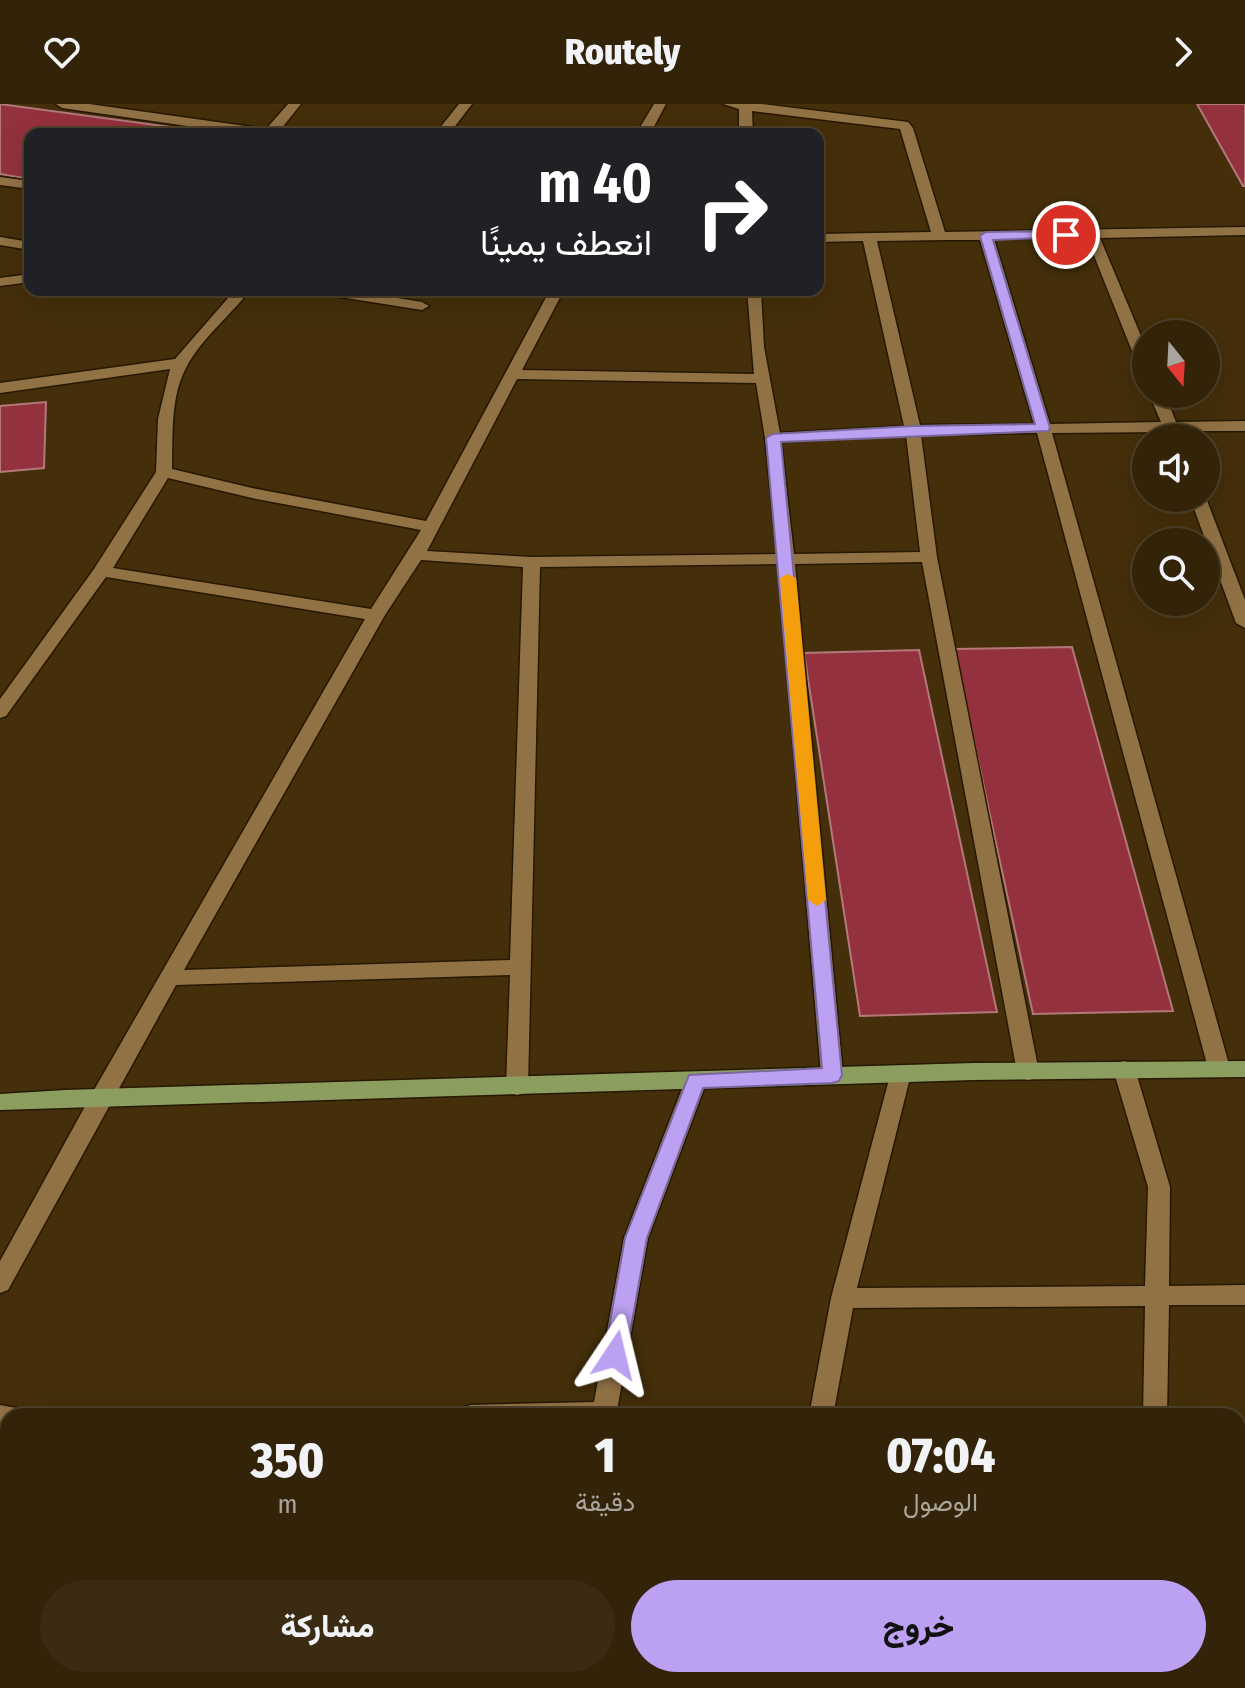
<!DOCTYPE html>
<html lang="ar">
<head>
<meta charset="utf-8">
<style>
  :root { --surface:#332308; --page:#3b2b12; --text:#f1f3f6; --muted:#a9a49c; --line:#4e4029; --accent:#bca0f2 }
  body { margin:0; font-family:"Fira Sans Condensed",Vazirmatn,sans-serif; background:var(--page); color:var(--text); direction:rtl; height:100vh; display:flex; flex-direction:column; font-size:30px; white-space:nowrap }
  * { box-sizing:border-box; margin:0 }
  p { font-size:26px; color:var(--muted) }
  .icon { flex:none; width:44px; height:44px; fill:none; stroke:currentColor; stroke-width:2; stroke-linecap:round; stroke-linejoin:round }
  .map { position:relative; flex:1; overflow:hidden; direction:ltr }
  .sheet { position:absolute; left:0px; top:1304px; width:1246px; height:280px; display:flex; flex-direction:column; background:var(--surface); border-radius:24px 24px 0 0; box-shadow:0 8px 32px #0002,0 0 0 2px var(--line); direction:rtl }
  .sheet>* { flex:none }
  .hud { position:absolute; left:24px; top:24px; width:800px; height:168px; border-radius:16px; box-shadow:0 8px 32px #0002,0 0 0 2px var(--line); direction:rtl; background:#202124; color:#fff; overflow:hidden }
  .needle { width:52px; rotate:162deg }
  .controls { position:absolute; left:1132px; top:216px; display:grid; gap:16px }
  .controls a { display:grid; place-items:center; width:88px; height:88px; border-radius:50%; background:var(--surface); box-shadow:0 8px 32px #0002,0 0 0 2px var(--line); font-size:40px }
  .pin { position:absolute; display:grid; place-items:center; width:68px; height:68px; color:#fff; margin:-34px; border:4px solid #fff; border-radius:50%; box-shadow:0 2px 8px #0007 }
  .me { position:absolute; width:88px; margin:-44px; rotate:10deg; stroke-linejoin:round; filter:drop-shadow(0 0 6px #0008) }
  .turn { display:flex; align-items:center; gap:28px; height:168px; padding:0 40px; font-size:36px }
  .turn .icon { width:104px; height:104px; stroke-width:2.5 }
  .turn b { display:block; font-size:56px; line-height:68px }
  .eta { display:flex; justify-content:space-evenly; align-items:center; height:136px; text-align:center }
  .eta b { font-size:48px; font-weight:800; line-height:56px }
  .cta { display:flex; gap:16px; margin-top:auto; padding:16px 40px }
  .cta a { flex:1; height:92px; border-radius:48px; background:var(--accent); color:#111; font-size:32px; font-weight:800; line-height:92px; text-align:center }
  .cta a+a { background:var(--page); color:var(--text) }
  header { display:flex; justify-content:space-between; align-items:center; height:104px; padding:0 40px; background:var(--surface); font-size:36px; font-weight:800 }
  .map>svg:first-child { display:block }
</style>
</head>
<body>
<header><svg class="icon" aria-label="forward" viewBox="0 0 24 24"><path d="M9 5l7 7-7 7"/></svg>Routely<svg class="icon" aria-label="heart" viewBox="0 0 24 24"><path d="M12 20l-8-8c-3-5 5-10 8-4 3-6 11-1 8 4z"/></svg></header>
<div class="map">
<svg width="1245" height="1584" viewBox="0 0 1245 1584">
  <rect width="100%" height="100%" fill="#442f0a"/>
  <!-- building -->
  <path fill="#94313e" stroke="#b2787a" stroke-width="2" d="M0 0 222 30H30V75L0 70Z
    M1197 0H1245V82H1243Z
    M46 298 44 364 0 368V302Z
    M1072 543 1173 907 1033 910 954 545Z
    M919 546 997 908 860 912 804 549Z
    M3 1357H8V1576H216L212 1584H0V1361Z
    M278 1576H565V1584H274Z
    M903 1576H1210L1212 1584H904Z"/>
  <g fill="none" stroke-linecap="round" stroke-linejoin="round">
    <!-- minor casing -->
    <g stroke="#261801" stroke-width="3">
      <path id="minor" d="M56 0H89L266 25 288 0H301L277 30H243L62 4Z
        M459 0H472L449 30H435Z
        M654 0H666L650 30H636Z
        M723 0H761L908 18 913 24 945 128 1245 123V131L1100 134 1146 244V267L1138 262 1087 134 994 135 1050 320 1161 318 1149 290H1165L1176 318 1245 317V327H1180L1183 334H1167L1165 328 1052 329 1230 964 1227 970 1219 972 1211 970 1208 964 1037 329 921 331 937 453 1039 968 1036 974 1028 976 1020 974 1017 968 922 458 795 460 843 971 840 977 832 979 824 977 821 971 778 460 540 463 528 983 525 989 517 991 509 989 506 983 510 871 176 881 8 1186 0 1189V1157L94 986 365 515 106 473 6 612 0 614V595L94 465 156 368 158 315 170 265 0 289V279L175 255 235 186H250C231 211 202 234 187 262 170 292 173 332 172 365L252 384 426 417 550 186H564L522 266 754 270 747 186H761L764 243 780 329 904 322 863 137 818 138V130L931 128 900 25 752 7 753 30H739V5ZM944 136H980L1034 320 920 321 877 137ZM517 275 756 279 765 334 777 450 532 453 427 447ZM906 331 920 448 794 450 781 338ZM168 374 252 394 421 426 371 505 113 464ZM421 456 523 463 510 856 184 866 385 511Z
        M0 73 30 77V85L0 81Z
        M0 133 30 138V146L0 141Z
        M30 170V178L0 182V174Z
        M314 186H348L422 198 429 202 422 206 321 190Z
        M1190 394H1206L1245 496V524L1236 519Z
        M1124 957 1132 959 1135 965 1170 1083 1169 1182 1245 1181V1201H1169L1167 1312H1143L1145 1202 853 1204 833 1312H809L831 1194 892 964 900 962 908 964 911 970 857 1184 1145 1182 1148 1083 1113 965 1116 959Z
        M696 969 704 971 707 977 648 1134 616 1312H458L461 1304 470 1301 594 1298 624 1134 685 977 688 971Z
        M0 1301 17 1304 20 1312H8V1323H0Z
        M1238 1458H1245V1482H1238Z
        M1238 1529 1245 1532V1581L1235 1576H1238Z
        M233 1576H261L257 1584H229Z
        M622 1576H650V1584H622Z
        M869 1576H897L898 1584H870Z"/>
    </g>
    <!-- major casing -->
    <g stroke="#261801" stroke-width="3">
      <path id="major" d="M1245 957V973L973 976 0 1006V990L65 986 973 959Z"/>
    </g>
    <!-- minor -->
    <use href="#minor" fill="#917245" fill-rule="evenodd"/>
    <!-- major -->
    <use href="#major" fill="#8c9e5f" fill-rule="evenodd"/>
  </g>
  <!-- route -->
  <path fill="#bca0f2" stroke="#7a689d" stroke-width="2" d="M1066 127 1070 128V133L993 136 1050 324 1048 327 781 338 842 971 839 977 832 979 703 984 647 1134 626 1251 622 1257 615 1260 607 1257 604 1251 625 1134 689 971 822 964 766 334 773 330 913 322 1035 320 980 132 986 128Z"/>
  <!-- slow -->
  <path fill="#f59e0b" d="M788 470 796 474 826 796 817 802 808 796 780 474Z"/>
</svg>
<div class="controls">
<a><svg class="needle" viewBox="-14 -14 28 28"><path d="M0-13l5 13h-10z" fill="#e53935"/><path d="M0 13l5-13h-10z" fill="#a9a49c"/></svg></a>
<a><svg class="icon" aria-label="sound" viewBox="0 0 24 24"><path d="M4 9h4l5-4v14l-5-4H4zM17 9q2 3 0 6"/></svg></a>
<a><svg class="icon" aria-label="search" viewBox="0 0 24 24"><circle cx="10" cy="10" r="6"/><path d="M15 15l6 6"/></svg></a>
</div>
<div class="pin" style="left:1066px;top:131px;background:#d93025"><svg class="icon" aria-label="arrive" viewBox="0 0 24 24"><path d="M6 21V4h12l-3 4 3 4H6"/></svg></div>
<svg class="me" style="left:615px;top:1251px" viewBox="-20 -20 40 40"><path d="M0-17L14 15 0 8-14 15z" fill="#bca0f2" stroke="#fff" stroke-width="4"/></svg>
<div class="hud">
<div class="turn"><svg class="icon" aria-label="right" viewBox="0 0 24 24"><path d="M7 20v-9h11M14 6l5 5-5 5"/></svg><div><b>40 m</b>انعطف يمينًا</div></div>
</div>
<section class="sheet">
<div class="eta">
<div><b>07:04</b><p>الوصول</p></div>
<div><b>1</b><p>دقيقة</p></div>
<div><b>350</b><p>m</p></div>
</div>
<div class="cta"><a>خروج</a><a>مشاركة</a></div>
</section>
</div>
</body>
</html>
